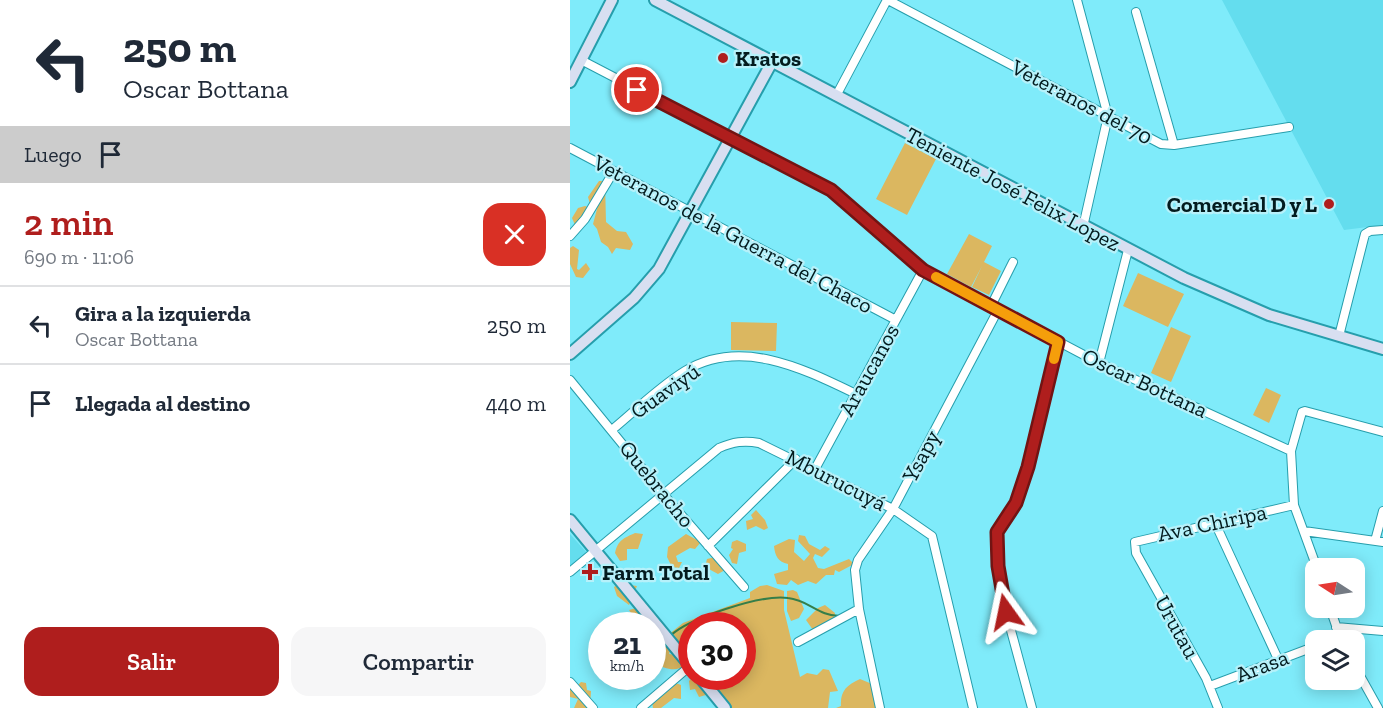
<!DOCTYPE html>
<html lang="es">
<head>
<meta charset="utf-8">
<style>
  :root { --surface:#fff; --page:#f6f6f7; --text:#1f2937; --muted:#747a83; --line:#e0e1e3; --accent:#af1e1d }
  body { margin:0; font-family:"Zilla Slab",serif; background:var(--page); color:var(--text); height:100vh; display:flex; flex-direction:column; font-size:22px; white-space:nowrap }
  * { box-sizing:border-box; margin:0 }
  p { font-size:20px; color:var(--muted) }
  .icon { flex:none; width:33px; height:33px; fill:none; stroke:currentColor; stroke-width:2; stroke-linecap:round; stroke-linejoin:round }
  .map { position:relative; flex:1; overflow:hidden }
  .panel { display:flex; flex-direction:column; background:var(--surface); width:570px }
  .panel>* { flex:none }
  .guide { background:#fff; color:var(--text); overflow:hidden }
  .needle { width:39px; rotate:282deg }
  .buttons { position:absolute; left:735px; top:558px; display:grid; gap:12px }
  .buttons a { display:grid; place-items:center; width:60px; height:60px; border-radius:12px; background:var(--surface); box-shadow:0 3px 15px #0003; font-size:30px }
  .speed { position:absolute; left:18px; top:612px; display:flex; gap:12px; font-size:30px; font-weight:700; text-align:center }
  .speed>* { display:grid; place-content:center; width:78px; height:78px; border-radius:50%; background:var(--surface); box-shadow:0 3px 15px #0003; line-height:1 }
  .speed small { font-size:15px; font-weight:400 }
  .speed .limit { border:9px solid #d22; background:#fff; color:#111 }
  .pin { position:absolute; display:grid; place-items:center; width:51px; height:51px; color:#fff; margin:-26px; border:3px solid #fff; border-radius:50%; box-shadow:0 2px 6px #0007 }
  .me { position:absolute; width:66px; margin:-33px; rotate:348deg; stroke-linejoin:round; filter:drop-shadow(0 0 4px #0008) }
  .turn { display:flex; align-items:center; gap:21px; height:126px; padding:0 24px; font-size:27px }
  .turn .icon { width:78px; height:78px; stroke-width:2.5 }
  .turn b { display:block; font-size:42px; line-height:51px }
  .then { display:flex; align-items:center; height:57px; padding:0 24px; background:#0003; gap:12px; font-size:22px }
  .round { display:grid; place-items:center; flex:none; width:63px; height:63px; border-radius:18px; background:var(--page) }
  .summary { display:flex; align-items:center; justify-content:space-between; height:102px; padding:0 24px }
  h1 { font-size:36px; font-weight:600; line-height:45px; color:var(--accent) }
  .button { display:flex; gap:12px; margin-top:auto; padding:12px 24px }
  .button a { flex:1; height:69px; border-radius:18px; background:var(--accent); color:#fff; font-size:24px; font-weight:600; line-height:69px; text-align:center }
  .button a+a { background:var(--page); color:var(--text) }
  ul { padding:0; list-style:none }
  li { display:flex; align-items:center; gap:18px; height:78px; padding:0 24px; border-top:2px solid var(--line) }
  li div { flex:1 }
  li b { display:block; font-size:22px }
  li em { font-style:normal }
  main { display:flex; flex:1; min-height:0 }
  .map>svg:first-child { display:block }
</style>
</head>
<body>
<main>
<section class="panel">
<div class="guide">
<div class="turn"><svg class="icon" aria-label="left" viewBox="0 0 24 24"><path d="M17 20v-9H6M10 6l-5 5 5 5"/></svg><div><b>250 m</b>Oscar Bottana</div></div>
<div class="then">Luego<svg class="icon" aria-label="arrive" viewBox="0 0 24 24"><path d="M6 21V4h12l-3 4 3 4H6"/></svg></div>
</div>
<div class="summary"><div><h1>2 min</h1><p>690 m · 11:06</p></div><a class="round" style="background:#d93025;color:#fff"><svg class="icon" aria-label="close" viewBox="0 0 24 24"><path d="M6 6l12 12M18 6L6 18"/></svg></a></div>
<ul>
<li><svg class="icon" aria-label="left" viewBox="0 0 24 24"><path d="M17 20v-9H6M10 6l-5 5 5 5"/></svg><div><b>Gira a la izquierda</b><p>Oscar Bottana</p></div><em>250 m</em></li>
<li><svg class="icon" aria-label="arrive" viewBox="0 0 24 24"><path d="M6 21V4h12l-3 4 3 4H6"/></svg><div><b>Llegada al destino</b></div><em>440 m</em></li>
</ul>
<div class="button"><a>Salir</a><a>Compartir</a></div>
</section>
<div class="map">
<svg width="813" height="708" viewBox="0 0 813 708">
  <rect width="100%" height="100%" fill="#7febfa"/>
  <!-- built -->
  <path fill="#64ddee" d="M652 0H813V225L774 230Z
    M0 534 17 553 0 566Z"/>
  <!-- green -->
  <path fill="#dbb760" d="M335 143 366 159 337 215 306 199Z
    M29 181H35L36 222 47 231 56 232 63 244 60 250 46 248 42 254 38 247 31 242 27 229 23 224 31 194 20 204 18 197Z
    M15 206 18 207 20 219 12 228 5 225 2 218 8 208Z
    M399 234 422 246 414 262 431 271 419 295 402 287 412 266 401 287 377 274Z
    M3 246 9 250 7 269 9 270 16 263 20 269 13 278 6 277 0 264V248Z
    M568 273 614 294 598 327 553 306Z
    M161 322 207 323 206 351 161 350Z
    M601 327 621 336 601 382 581 373Z
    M696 388 711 395 699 423 683 415Z
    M186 510 195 520 198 528 194 530 186 526 177 530 176 521 183 519 181 515Z
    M65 533 73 534 68 549H57V560L50 561 45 553C48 540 54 538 65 533Z
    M116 534 131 542 125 549 120 548 106 556 108 562H112L109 568 102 567 97 557 98 547Z
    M229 535 235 536 239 544 250 550 255 546 260 549 252 557 245 554 243 558 248 568 254 569 279 559 284 564 269 572 265 570 264 575H256L246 584 238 581 228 585 221 580 217 585 207 584 204 574 218 570V564C208 562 205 556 204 546L219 539 225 540 224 552 234 561 240 554 228 541Z
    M167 540 176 544V551L169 553 167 564 162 563 159 555 163 549 161 548 162 542Z
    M145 557 155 570 148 574 135 567 137 559Z
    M56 579 60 585 67 586 59 605 47 596 44 587Z
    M197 585 214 591V610L230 677 237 673 247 675 253 669 259 670 268 691 260 692 258 708H156L132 677 172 676V626H122L121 664 98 635 113 623 180 598V592L190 586Z
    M223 590 227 592 234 609 229 618 221 621 217 611V591Z
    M255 605 265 613 264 618 243 630 236 620 248 608Z
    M66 608 78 620V625H69L59 610Z
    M90 637 102 646 99 654 106 655 114 665C107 673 94 668 85 664L89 657 98 654 88 657 83 654 82 650 90 646 88 639Z
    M123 677 127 678 139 694 129 697 125 689 120 690 119 681Z
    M290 679 302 684 308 708H266L271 706C270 692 276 685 290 679Z
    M11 682 16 683 17 690 21 691 20 708H4L8 699 0 697V687L7 686Z
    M103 682 111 685V699L104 698 91 708H83L81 696 88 688Z"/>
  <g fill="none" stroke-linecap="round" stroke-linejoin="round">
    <!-- stream -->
    <path stroke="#357e49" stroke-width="2" d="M100 636C119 618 192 594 218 598 239 600 248 616 270 616"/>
    <!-- street casing -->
    <g stroke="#269eac" stroke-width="10">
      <path id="street" d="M318 0 591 144 604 145 719 127
        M507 0 538 116 513 227
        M566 12 604 145
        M11 60 261 190 353 270 529 363 721 451
        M266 96 317 0
        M0 148 326 320
        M0 236 15 219 44 171
        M421 306 443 262
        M769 336 795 234 800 231 813 230
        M529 363 558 250
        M0 380 94 495 174 587
        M43 429C66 410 89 387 115 371 171 337 234 369 286 394
        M245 469 353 270
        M646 525 708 659
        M734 531 813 542
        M805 541 813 511
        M138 546 226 459
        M747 568 724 505 721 451 732 412 735 411 813 432
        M0 572 149 448C163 442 174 440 189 443L323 509 362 536 403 708
        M760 608 771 640
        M766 627 813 631
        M228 642 289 609
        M784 665 808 708
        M0 682 23 708
        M640 686 746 646
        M71 708 120 666
        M310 708 289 609 285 570 288 560 323 509 428 310
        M462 708 436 612 426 542 429 526 446 503 458 467 488 342
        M648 708 636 678 566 553 565 542 724 505"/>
    </g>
    <!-- secondary casing -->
    <g stroke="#269eac" stroke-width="14">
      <path id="secondary" d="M85 0 614 278 699 315 813 349
        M0 82 42 0
        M0 354 64 298 89 269 202 62
        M0 520 122 668
        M129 676 155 708"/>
    </g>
    <!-- street -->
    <use href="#street" stroke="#fff" stroke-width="8"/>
    <!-- secondary -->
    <use href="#secondary" stroke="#d8dff1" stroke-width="10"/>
  </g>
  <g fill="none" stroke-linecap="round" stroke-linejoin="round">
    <!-- route casing -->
    <g stroke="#721413" stroke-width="15">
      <path id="route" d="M67 90 261 190 353 270 488 342 458 467 446 503 427 532 428 566 436 612"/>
    </g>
    <!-- route -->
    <use href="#route" stroke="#af1e1d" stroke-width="10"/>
    <!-- slow -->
    <path stroke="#f59e0b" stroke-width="10" d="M366 277 488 342 484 359"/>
  </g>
  <!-- markers -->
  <g fill="#af1e1d" stroke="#b6f1fa" stroke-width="2">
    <circle cx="153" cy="58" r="6"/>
    <circle cx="759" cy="204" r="6"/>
    <path d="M17 563h6v6h6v6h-6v6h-6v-6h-6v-6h6z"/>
  </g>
  <g text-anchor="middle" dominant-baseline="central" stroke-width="4.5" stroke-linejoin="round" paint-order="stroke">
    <!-- poi labels -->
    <g font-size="22" font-weight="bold" fill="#031b1e" stroke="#b6f1fa" text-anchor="start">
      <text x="165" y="58">Kratos</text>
      <text x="747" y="204" text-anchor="end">Comercial D y L</text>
      <text x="32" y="572">Farm Total</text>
    </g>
    <!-- street labels -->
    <g font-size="22" fill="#031b1e" stroke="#b6f1fa">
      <text transform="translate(512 102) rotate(28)">Veteranos del 70</text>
      <text transform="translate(443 189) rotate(28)">Teniente José Felix Lopez</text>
      <text transform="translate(163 234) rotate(28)">Veteranos de la Guerra del Chaco</text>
      <text transform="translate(299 370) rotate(-61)">Araucanos</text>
      <text transform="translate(575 383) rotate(25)">Oscar Bottana</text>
      <text transform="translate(95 391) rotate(-35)">Guaviyú</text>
      <text transform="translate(351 456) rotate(-62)">Ysapy</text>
      <text transform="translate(266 480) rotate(27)">Mburucuyá</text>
      <text transform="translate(87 484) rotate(51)">Quebracho</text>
      <text transform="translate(642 523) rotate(-12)">Ava Chiripa</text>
      <text transform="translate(607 627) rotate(61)">Urutau</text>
      <text transform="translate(692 666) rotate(-21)">Arasa</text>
    </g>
  </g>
</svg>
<div class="buttons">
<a><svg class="needle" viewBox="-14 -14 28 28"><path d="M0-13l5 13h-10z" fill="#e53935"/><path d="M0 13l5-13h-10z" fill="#747a83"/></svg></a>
<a><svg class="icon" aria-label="layers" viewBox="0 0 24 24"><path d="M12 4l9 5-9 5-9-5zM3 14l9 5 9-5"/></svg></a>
</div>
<div class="speed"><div>21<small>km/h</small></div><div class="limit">30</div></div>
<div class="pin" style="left:67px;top:90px;background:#d93025"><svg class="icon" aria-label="arrive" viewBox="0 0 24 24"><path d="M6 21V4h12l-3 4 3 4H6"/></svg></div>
<svg class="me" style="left:436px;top:612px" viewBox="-20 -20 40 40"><path d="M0-17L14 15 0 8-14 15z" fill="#af1e1d" stroke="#fff" stroke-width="4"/></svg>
</div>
</main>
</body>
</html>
